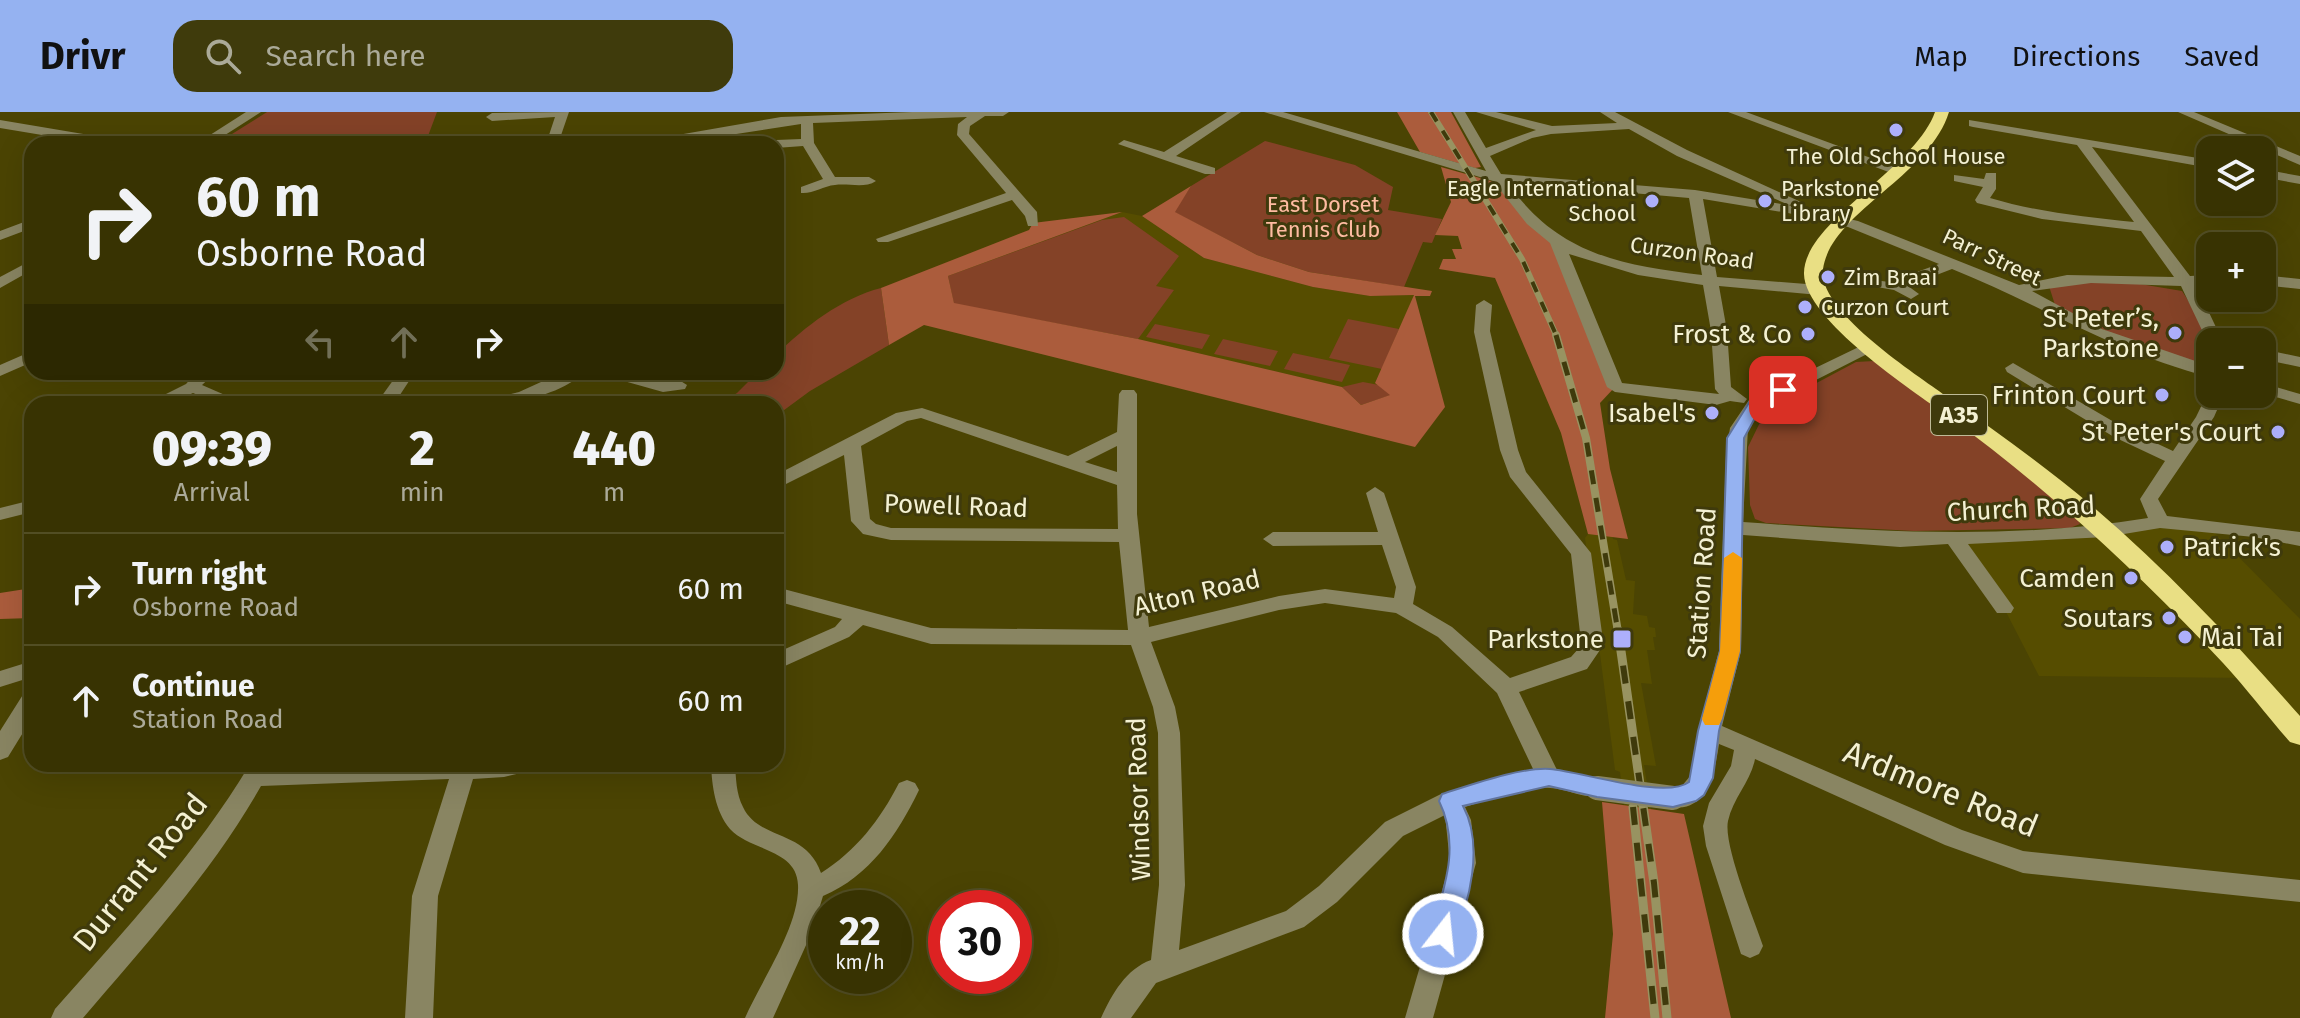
<!DOCTYPE html>
<html lang="en">
<head>
<meta charset="utf-8">
<style>
  :root { --surface:#383302; --page:#3f3b0c; --text:#f1f3f6; --muted:#abaa99; --line:#524e24; --accent:#95b2f1 }
  body { margin:0; font-family:"Fira Sans",sans-serif; background:var(--page); color:var(--text); height:100vh; display:flex; flex-direction:column; font-size:30px; white-space:nowrap }
  * { box-sizing:border-box; margin:0 }
  p { font-size:26px; color:var(--muted) }
  .icon { flex:none; width:44px; height:44px; fill:none; stroke:currentColor; stroke-width:2; stroke-linecap:round; stroke-linejoin:round }
  .map { position:relative; flex:1; overflow:hidden }
  .sheet { position:absolute; left:24px; top:284px; width:760px; height:376px; display:flex; flex-direction:column; background:var(--surface); border-radius:24px; box-shadow:0 8px 32px #0002,0 0 0 2px var(--line) }
  .sheet>* { flex:none }
  .banner { position:absolute; left:24px; top:24px; width:760px; height:244px; border-radius:24px; box-shadow:0 8px 32px #0002,0 0 0 2px var(--line); background:#383302; color:var(--text); overflow:hidden }
  .fabs { position:absolute; left:2196px; top:24px; display:grid; gap:16px }
  .fabs a { display:grid; place-items:center; width:80px; height:80px; border-radius:16px; background:var(--surface); box-shadow:0 8px 32px #0002,0 0 0 2px var(--line); font-size:40px }
  .speed { position:absolute; left:808px; top:778px; display:flex; gap:16px; font-size:40px; font-weight:700; text-align:center }
  .speed>* { display:grid; place-content:center; width:104px; height:104px; border-radius:50%; background:var(--surface); box-shadow:0 8px 32px #0002,0 0 0 2px var(--line); line-height:1 }
  .speed small { font-size:20px; font-weight:400 }
  .speed .limit { border:12px solid #d22; background:#fff; color:#111 }
  .pin { position:absolute; display:grid; place-items:center; width:68px; height:68px; color:#fff; margin:-34px; border-radius:16px; box-shadow:0 4px 12px #0006 }
  .me { position:absolute; width:88px; margin:-44px; rotate:16deg; stroke-linejoin:round; filter:drop-shadow(0 0 6px #0008) }
  .turn { display:flex; align-items:center; gap:28px; height:168px; padding:0 40px; font-size:36px }
  .turn .icon { width:104px; height:104px; stroke-width:2.5 }
  .turn b { display:block; font-size:56px; line-height:68px }
  .lanes { display:flex; align-items:center; height:76px; padding:0 40px; background:#0003; justify-content:center; gap:40px; direction:ltr }
  .lanes .off { opacity:.35 }
  .eta { display:flex; justify-content:space-evenly; align-items:center; height:136px; text-align:center }
  .eta b { font-size:48px; font-weight:800; line-height:56px }
  ul { padding:0; list-style:none }
  li { display:flex; align-items:center; gap:24px; height:112px; padding:0 40px; border-top:2px solid var(--line) }
  li div { flex:1 }
  li b { display:block; font-size:30px }
  li em { font-style:normal }
  header { display:flex; align-items:center; gap:48px; box-sizing:border-box; height:112px; padding:0 40px; background:var(--accent); color:#111 }
  header strong { font-size:38px }
  nav { display:flex; gap:44px; margin-inline-start:auto; font-size:28px }
  .search { width:560px; height:72px; background:var(--page); display:flex; align-items:center; gap:20px; box-sizing:border-box; padding:0 28px; border-radius:24px; color:var(--muted); font-size:30px }
  .map>svg:first-child { display:block }
</style>
</head>
<body>
<header>
<strong>Drivr</strong>
<div class="search"><svg class="icon" aria-label="search" viewBox="0 0 24 24"><circle cx="10" cy="10" r="6"/><path d="M15 15l6 6"/></svg>Search here</div>
<nav><a>Map</a><a>Directions</a><a>Saved</a></nav>
</header>
<div class="map">
<svg width="2300" height="906" viewBox="0 0 2300 906">
  <rect width="100%" height="100%" fill="#4b4403"/>
  <!-- built -->
  <path fill="#564d00" d="M1122 100 1142 104 1204 146 1313 175 1370 184 1415 183 1375 271 1384 277 1361 293 1342 275 1138 227 954 192 948 164Z
    M1604 375 1613 427 1617 428 1626 468 1635 469 1633 502 1647 504 1649 515 1655 516 1656 525H1653L1655 538H1647L1652 572 1641 571 1656 654 1644 653 1674 838 1638 807 1620 660 1615 658 1585 426 1588 422 1582 379Z
    M2132 413 2209 415 2300 507V606L2252 566 2039 564 2004 496 1954 426Z"/>
  <!-- green -->
  <path fill="#844227" d="M267 0H437L425 32H216Z
    M1265 29 1355 53 1393 75 1388 98 1442 107 1432 131 1423 130 1404 175 1309 160 1257 143 1174 100 1191 74Z
    M1124 105 1179 144 1156 174 1174 178 1138 227 954 192 948 164 1102 108Z
    M2084 169 2140 172 2182 179C2198 203 2210 228 2210 257L2130 231 2055 193 2049 174Z
    M881 176 889 233 810 279 776 304V292H719L737 281 758 260H776V243C804 215 842 186 881 176Z
    M1348 207 1399 217 1382 257 1329 246Z
    M1155 212 1210 223 1202 237 1146 225Z
    M1223 227 1278 239 1270 254 1214 242Z
    M1293 241 1350 253 1342 270 1284 257Z
    M1874 249 2010 350 2078 407 2080 412 2070 416 1914 419 1766 411 1755 407 1750 393 1748 335 1766 298 1856 250Z
    M1363 270 1379 273 1391 283 1361 293 1342 275Z"/>
  <!-- forest -->
  <path fill="#ab5c3c" d="M1397 0H1451L1481 55 1475 56 1420 40Z
    M1441 55 1498 71 1547 122 1615 275 1600 291 1610 357 1628 427 1588 422 1561 321 1495 166 1439 157 1443 147H1456L1452 137H1462L1458 124 1435 123 1451 90Z
    M1191 74 1175 100 1257 143 1309 160 1432 179 1430 184H1415L1445 295 1415 335 924 213 889 233 881 176 1029 118 1033 111 1122 100 948 164 954 191 1138 227 1342 275 1361 293 1390 283 1375 271 1414 183 1370 184 1313 175 1204 146 1142 104Z
    M32 476V506L0 507V481Z
    M1602 690 1684 702 1731 906H1605L1613 822Z"/>
  <g fill="none" stroke-linecap="round" stroke-linejoin="round">
    <!-- minor -->
    <path fill="#898562" fill-rule="evenodd" d="M246 0H261L211 32H196Z
      M569 0 558 32H546L555 5 492 9 486 5 492 1Z
      M912 0H1009L1003 4H985L970 14 969 22 1037 100 1038 114H1028L1025 104 1012 88 888 130H878L876 127 1006 81 957 23 958 12 967 5 813 11 814 31 835 65H869L876 69C864 77 849 71 835 73 823 74 813 82 801 81V75L823 67 803 34 776 36V32H770L776 28 801 27V12L671 32H643L649 28 781 5Z
      M1227 0H1241L1176 44 1215 56V62H1205L1118 32 1124 28 1164 40Z
      M1264 0H1283L1486 59 1453 0H1465L1486 36 1536 18 1476 0H1496L1552 14 1617 11 1600 0H1615L1687 38 1801 90 1789 93 1677 44 1629 17 1551 22 1532 26 1490 44 1501 62 1695 78 1788 93 1858 109 2019 173 2067 163 2174 165 2141 119 2042 107 1977 91 1975 88 1983 75 1954 69V63L1984 67 1986 61H1996V77L1990 86C2037 100 2085 105 2134 110L2077 33 1973 15 1969 14V8L2210 48V56L2092 35 2190 164 2210 163V173H2196L2223 230H2210L2209 233 2181 174 2091 171 2032 179 2102 217 2210 254V265C2118 242 2039 192 1952 157L1908 174 1919 182 1911 187 1894 178 1860 172V166L1889 170 1939 152 1848 115 1788 101 1703 87 1717 165 1819 173 1827 178 1819 183 1719 174 1727 219 1731 275 1747 287 1744 291 1730 289 1716 293 1615 280 1607 275 1550 131 1527 112 1493 69ZM1507 70 1689 86 1702 163C1620 153 1557 142 1507 70ZM1569 142 1638 163 1703 173 1711 219 1715 277 1719 282 1622 271Z
      M1728 0H1746L1906 59 1894 62Z
      M2178 0H2194L2300 44V53Z
      M0 8 119 28 125 32H96L0 16Z
      M2262 57 2300 64V72L2262 65Z
      M32 107V116L0 128V119Z
      M32 148V158L0 176V165Z
      M2262 163 2300 167V177L2262 173Z
      M1484 188 1492 193 1490 219 1518 338 1526 360 1591 441 1602 521 1600 538 1587 557 1519 580 1557 658 1605 669 1609 676 1605 683C1588 689 1569 677 1550 676 1522 674 1491 687 1465 695L1471 708 1476 751 1433 906H1405L1450 751 1445 703 1403 724 1337 790 1304 815 1156 871 1131 906H1101C1112 882 1126 857 1151 848L1159 773 1158 621 1153 595 1131 533 931 532 863 513 849 525 776 558V541L835 515 842 507 776 489V475L931 516 1128 518 1119 430 891 428 863 422 851 409 844 343 776 377V363L896 301 922 296 1068 344 1117 320 1119 282 1122 278H1134L1137 282V402L1149 515 1279 484 1325 477 1394 486 1396 475 1382 433 1273 434 1263 427 1273 420H1378L1366 381 1375 375 1384 381 1416 475 1413 492 1452 515 1510 566 1571 545 1579 536 1580 521 1571 442 1510 365 1500 338 1474 220 1476 193ZM921 306 1117 373 1118 417 891 416 876 412 870 407 861 334 907 309ZM1117 334V360L1085 350ZM1325 491 1396 501 1438 525 1497 581 1534 659 1441 682 1385 710 1319 774 1286 799 1179 838 1185 773 1180 621 1175 595 1151 530 1279 498Z
      M1867 231 1873 233V239L1761 296 1748 316 1743 410C1877 420 2015 428 2148 406L2140 387 2165 349 2114 325 2007 260 2005 256 2013 251 2126 317 2173 339 2196 305 2209 278 2210 282H2224L2214 305 2158 387 2167 404 2300 420V434L2254 425 2160 416 2106 425 1968 432 2014 496 2011 501H1997L1948 432 1900 435 1743 423 1741 539 1722 614 1962 718 2023 739 2300 768V790L2023 761 1945 733 1755 647C1751 669 1733 686 1728 709 1723 733 1754 807 1763 834L1759 842 1750 846 1741 842 1706 734 1703 714 1709 691 1731 654 1734 638 1719 632C1715 661 1705 707 1665 693L1661 686 1665 679 1681 675 1691 663 1698 619 1719 539 1726 343 1730 316 1749 288Z
      M2262 237 2300 245V255L2262 247Z
      M32 239V250L0 264V253Z
      M197 260H216L202 273 225 283 250 288 253 292H219L193 281 169 292H146L186 272Z
      M399 260H415L394 292H376Z
      M563 260H584C562 283 514 292 483 292L486 288 519 280Z
      M604 260H630L664 270 679 268 687 273 685 277 663 280 606 264Z
      M2262 271 2300 282V292L2262 281Z
      M32 388V400L0 408V396Z
      M32 549V565L0 575V559Z
      M32 579V606L8 645 0 648V619L24 581Z
      M250 652H274L272 655 533 652 529 659 504 665 473 667 438 784 433 906H405L412 784 449 667 261 674C213 759 146 832 83 906H51L55 897C125 818 196 742 250 652Z
      M711 652H735C736 666 736 682 743 695 759 729 806 717 821 761 856 739 880 708 899 671L907 668 915 671 919 678C897 723 870 764 823 784L812 820 773 906H745C761 869 800 814 798 773 797 737 750 739 730 717 715 699 712 674 711 652Z"/>
    <!-- highway -->
    <path fill="#e9df84" fill-rule="evenodd" d="M1935 0H1949C1929 65 1831 100 1823 157 1817 199 1916 262 1946 284 1995 319 2045 354 2091 393 2166 457 2235 530 2300 604V633L2290 630C2267 604 2247 577 2223 551 2138 460 2049 378 1948 304 1913 279 1805 208 1804 162 1803 110 1915 57 1935 0Z"/>
    <!-- rail-far2 casing -->
    <g stroke="#989361" stroke-width="6">
      <path id="rail-far2" d="M1431 0 1522 147 1557 225"/>
    </g>
    <!-- rail-far1 casing -->
    <g stroke="#989361" stroke-width="8">
      <path id="rail-far1" d="M1556 223 1586 326 1618 520"/>
    </g>
    <!-- rail casing -->
    <g stroke="#989361" stroke-width="9">
      <path id="rail" d="M1618 518 1654 771 1667 906
        M1633 695 1655 906"/>
    </g>
    <!-- rail-far2 -->
    <use href="#rail-far2" stroke="#3f3a0c" stroke-width="4" stroke-dasharray="11" stroke-linecap="butt"/>
    <!-- rail-far1 -->
    <use href="#rail-far1" stroke="#3f3a0c" stroke-width="5" stroke-dasharray="14" stroke-linecap="butt"/>
    <!-- rail -->
    <use href="#rail" stroke="#3f3a0c" stroke-width="6" stroke-dasharray="18" stroke-linecap="butt"/>
    <!-- minor-bridge -->
    <path stroke="#898562" stroke-width="24" d="M1597 676 1673 686"/>
  </g>
  <!-- route -->
  <path fill="#95b2f1" stroke="#61749d" stroke-width="2" d="M1783 273 1788 275V281L1761 295 1744 326 1740 539 1719 619 1713 666 1704 683 1696 689 1673 695 1597 685 1549 674 1463 694C1484 733 1470 791 1452 829L1443 833 1435 829 1431 822C1444 776 1461 734 1439 689L1442 682C1471 673 1520 655 1550 657 1580 659 1665 688 1689 670L1698 619 1720 539 1727 326 1750 289Z"/>
  <!-- slow -->
  <path fill="#f59e0b" d="M1733 440 1742 446 1740 539 1722 607 1719 613H1705L1702 607 1720 539 1724 446Z"/>
  <!-- markers -->
  <g fill="#adaffb" stroke="#3f3a0c" stroke-width="3">
    <circle cx="1896" cy="18" r="8"/>
    <circle cx="1652" cy="89" r="8"/>
    <circle cx="1765" cy="89" r="8"/>
    <circle cx="1828" cy="165" r="8"/>
    <circle cx="1805" cy="195" r="8"/>
    <circle cx="2175" cy="221" r="8"/>
    <circle cx="1808" cy="222" r="8"/>
    <circle cx="2162" cy="283" r="8"/>
    <circle cx="1712" cy="301" r="8"/>
    <circle cx="2278" cy="320" r="8"/>
    <circle cx="2167" cy="435" r="8"/>
    <circle cx="2131" cy="466" r="8"/>
    <circle cx="2169" cy="506" r="8"/>
    <circle cx="2185" cy="525" r="8"/>
    <rect x="1612" y="517" width="20" height="20" rx="4"/>
  </g>
  <g text-anchor="middle" dominant-baseline="central" stroke-width="6" stroke-linejoin="round" paint-order="stroke">
    <!-- far-poi labels -->
    <g font-size="22" fill="#f4f1d3" stroke="#3f3a0c" text-anchor="start">
      <text x="1896" y="44" text-anchor="middle">The Old School House</text>
      <text x="1636" y="76" text-anchor="end">Eagle International<tspan x="1636" dy="25">School</tspan></text>
      <text x="1781" y="76">Parkstone<tspan x="1781" dy="25">Library</tspan></text>
      <text x="1844" y="165">Zim Braai</text>
      <text x="1821" y="195">Curzon Court</text>
    </g>
    <!-- far-park labels -->
    <g font-size="22" fill="#febba1" stroke="#3f3a0c">
      <text x="1323" y="92">East Dorset<tspan x="1323" dy="25">Tennis Club</tspan></text>
    </g>
    <!-- far-street labels -->
    <g font-size="22" fill="#f4f1d3" stroke="#3f3a0c">
      <text transform="translate(1692 141) rotate(8)">Curzon Road</text>
      <text transform="translate(1992 145) rotate(25)">Parr Street</text>
    </g>
    <!-- shield labels -->
    <rect fill="#3f3a0c" stroke="#beba97" stroke-width="2" x="1931" y="283" width="56" height="40" rx="6"/>
    <g font-size="24" font-weight="bold" fill="#f4f1d3">
      <text x="1959" y="303">A35</text>
    </g>
    <!-- poi labels -->
    <g font-size="26" fill="#f4f1d3" stroke="#3f3a0c" text-anchor="end">
      <text x="2159" y="206">St Peter’s,<tspan x="2159" dy="30">Parkstone</tspan></text>
      <text x="1792" y="222">Frost &amp; Co</text>
      <text x="2146" y="283">Frinton Court</text>
      <text x="1696" y="301">Isabel's</text>
      <text x="2262" y="320">St Peter's Court</text>
      <text x="2183" y="435" text-anchor="start">Patrick's</text>
      <text x="2115" y="466">Camden</text>
      <text x="2153" y="506">Soutars</text>
      <text x="2201" y="525" text-anchor="start">Mai Tai</text>
      <text x="1604" y="527">Parkstone</text>
    </g>
    <!-- street labels -->
    <g font-size="26" fill="#f4f1d3" stroke="#3f3a0c">
      <text transform="translate(956 394) rotate(2)">Powell Road</text>
      <text transform="translate(2021 397) rotate(-3)">Church Road</text>
      <text transform="translate(1702 471) rotate(-86)">Station Road</text>
      <text transform="translate(1197 481) rotate(-13)">Alton Road</text>
      <text transform="translate(1139 687) rotate(-92)">Windsor Road</text>
    </g>
    <!-- near-street labels -->
    <g font-size="32" fill="#f4f1d3" stroke="#3f3a0c">
      <text transform="translate(1941 677) rotate(22)">Ardmore Road</text>
      <text transform="translate(140 760) rotate(-51)">Durrant Road</text>
    </g>
  </g>
</svg>
<div class="fabs">
<a><svg class="icon" aria-label="layers" viewBox="0 0 24 24"><path d="M12 4l9 5-9 5-9-5zM3 14l9 5 9-5"/></svg></a>
<a>+</a>
<a>−</a>
</div>
<div class="speed"><div>22<small>km/h</small></div><div class="limit">30</div></div>
<div class="pin" style="left:1783px;top:278px;background:#d93025"><svg class="icon" aria-label="arrive" viewBox="0 0 24 24"><path d="M6 21V4h12l-3 4 3 4H6"/></svg></div>
<svg class="me" style="left:1443px;top:822px" viewBox="-20 -20 40 40"><circle r="17" fill="#95b2f1" stroke="#fff" stroke-width="3"/><path d="M0-11L8 9 0 5-8 9z" fill="#fff"/></svg>
<div class="banner">
<div class="turn"><svg class="icon" aria-label="right" viewBox="0 0 24 24"><path d="M7 20v-9h11M14 6l5 5-5 5"/></svg><div><b>60 m</b>Osborne Road</div></div>
<div class="lanes"><svg class="icon off" aria-label="left" viewBox="0 0 24 24"><path d="M17 20v-9H6M10 6l-5 5 5 5"/></svg><svg class="icon off" aria-label="ahead" viewBox="0 0 24 24"><path d="M12 20V5M6 11l6-6 6 6"/></svg><svg class="icon" aria-label="right" viewBox="0 0 24 24"><path d="M7 20v-9h11M14 6l5 5-5 5"/></svg></div>
</div>
<section class="sheet">
<div class="eta">
<div><b>09:39</b><p>Arrival</p></div>
<div><b>2</b><p>min</p></div>
<div><b>440</b><p>m</p></div>
</div>
<ul>
<li><svg class="icon" aria-label="right" viewBox="0 0 24 24"><path d="M7 20v-9h11M14 6l5 5-5 5"/></svg><div><b>Turn right</b><p>Osborne Road</p></div><em>60 m</em></li>
<li><svg class="icon" aria-label="ahead" viewBox="0 0 24 24"><path d="M12 20V5M6 11l6-6 6 6"/></svg><div><b>Continue</b><p>Station Road</p></div><em>60 m</em></li>
</ul>
</section>
</div>
</body>
</html>
